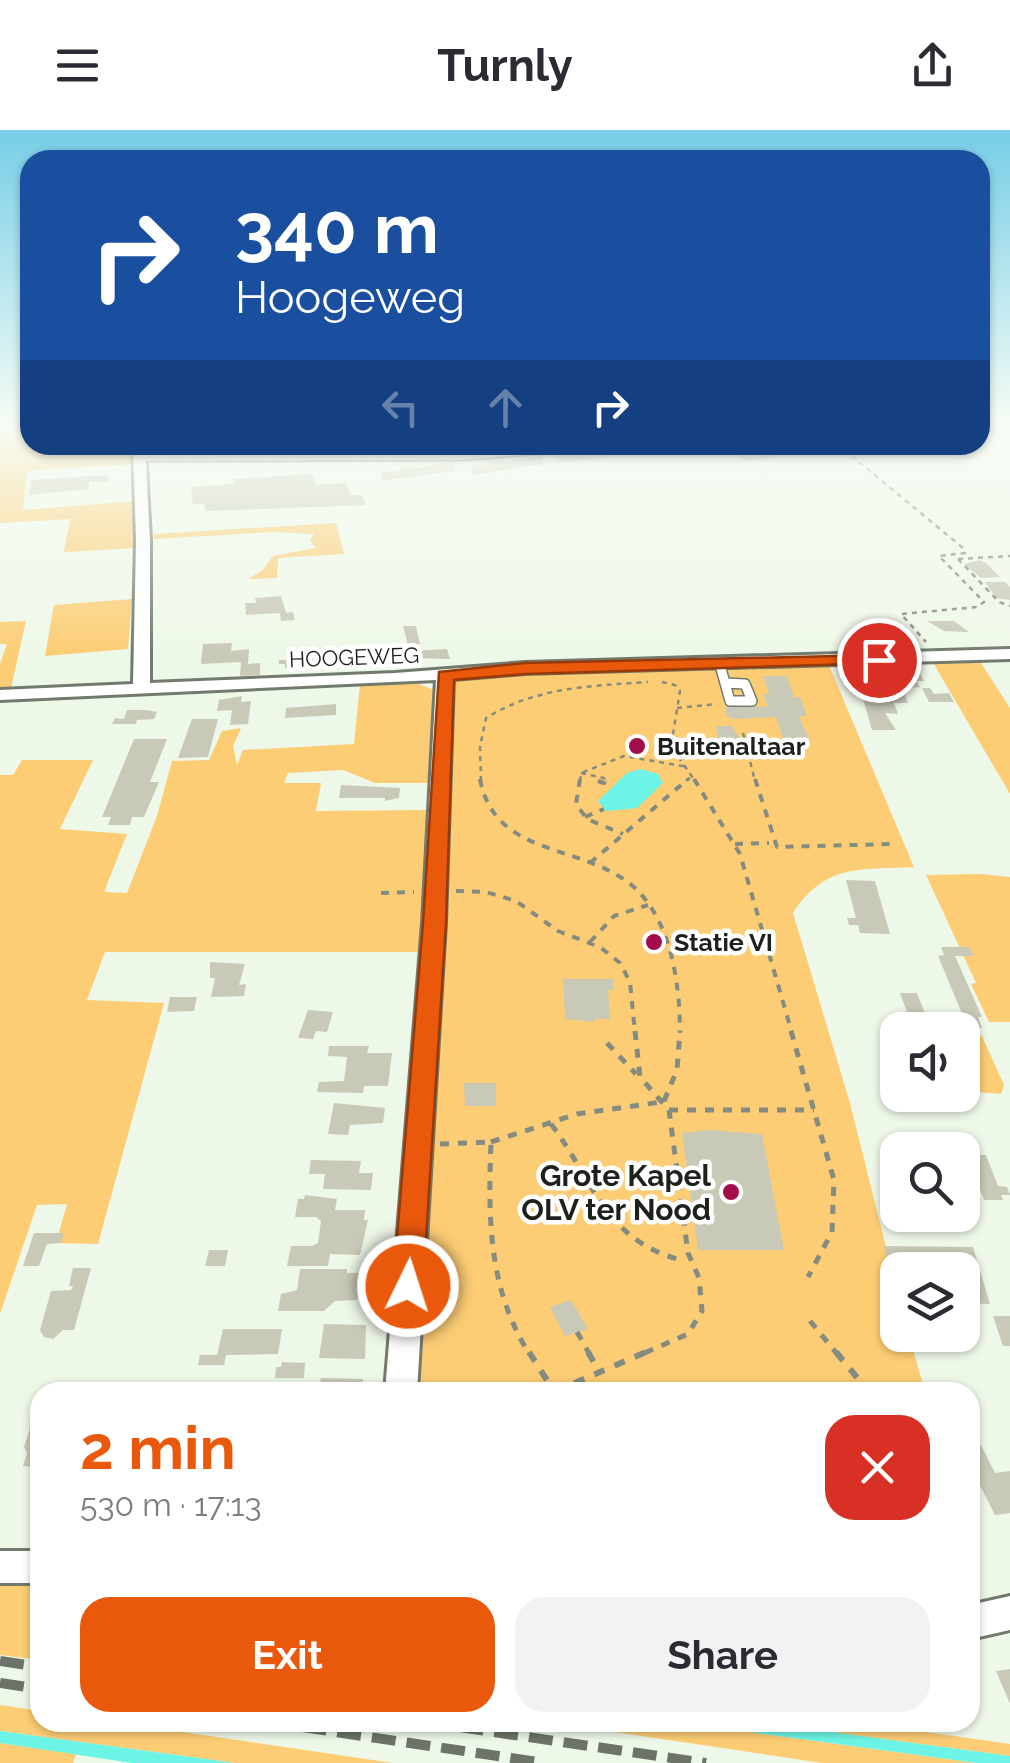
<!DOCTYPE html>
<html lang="en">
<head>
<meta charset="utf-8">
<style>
  :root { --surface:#fff; --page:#f2f2f3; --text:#2b2b33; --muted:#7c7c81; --accent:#ea580c }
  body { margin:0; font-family:Raleway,sans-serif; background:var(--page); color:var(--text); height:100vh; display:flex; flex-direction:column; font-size:38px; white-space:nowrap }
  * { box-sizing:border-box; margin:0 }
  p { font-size:32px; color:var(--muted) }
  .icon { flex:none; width:55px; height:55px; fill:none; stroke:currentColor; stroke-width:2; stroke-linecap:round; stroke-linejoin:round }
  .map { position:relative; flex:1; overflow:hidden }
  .side { position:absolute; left:30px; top:1252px; width:950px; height:350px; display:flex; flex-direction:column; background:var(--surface); border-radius:30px; box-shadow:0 2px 8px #0004 }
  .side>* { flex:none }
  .top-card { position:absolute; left:20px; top:20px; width:970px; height:305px; border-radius:30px; box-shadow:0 2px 8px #0004; background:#1a4fa0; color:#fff; overflow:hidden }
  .controls { position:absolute; left:880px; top:882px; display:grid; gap:20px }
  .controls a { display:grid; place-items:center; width:100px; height:100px; border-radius:20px; background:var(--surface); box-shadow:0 2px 8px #0004; font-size:50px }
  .pin { position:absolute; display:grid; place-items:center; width:85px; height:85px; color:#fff; margin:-42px; border:5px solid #fff; border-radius:50%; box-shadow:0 2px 10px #0007 }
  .me { position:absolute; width:110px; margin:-55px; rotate:4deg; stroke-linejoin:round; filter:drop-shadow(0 0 8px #0008) }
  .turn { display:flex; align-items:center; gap:35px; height:210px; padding:0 50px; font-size:45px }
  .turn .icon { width:130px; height:130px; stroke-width:2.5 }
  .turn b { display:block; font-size:70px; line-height:85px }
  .lanes { display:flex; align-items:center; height:95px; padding:0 50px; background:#0003; justify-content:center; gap:50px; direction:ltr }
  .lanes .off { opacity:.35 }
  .round { display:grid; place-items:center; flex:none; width:105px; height:105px; border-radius:30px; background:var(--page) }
  .headline { display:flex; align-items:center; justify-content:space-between; height:170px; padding:0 50px }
  h1 { font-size:60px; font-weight:700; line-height:75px; color:var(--accent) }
  .action { display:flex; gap:20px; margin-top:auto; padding:20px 50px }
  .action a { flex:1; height:115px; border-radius:30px; background:var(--accent); color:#fff; font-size:40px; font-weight:700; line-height:115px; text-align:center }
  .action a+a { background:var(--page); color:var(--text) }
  header { display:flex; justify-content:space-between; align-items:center; height:130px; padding:0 50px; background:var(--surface); font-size:45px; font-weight:700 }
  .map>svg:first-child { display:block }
</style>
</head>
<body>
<header><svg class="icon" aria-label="menu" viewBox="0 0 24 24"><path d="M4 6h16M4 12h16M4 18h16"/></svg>Turnly<svg class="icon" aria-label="share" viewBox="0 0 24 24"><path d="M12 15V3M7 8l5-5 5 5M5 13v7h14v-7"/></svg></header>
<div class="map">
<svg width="1010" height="1633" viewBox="0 0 1010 1633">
  <rect width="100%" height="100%" fill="#eef8e8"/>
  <!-- green -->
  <path fill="#fccd74" d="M0 297H30V315H132L135 334 27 341 23 380 136 371V418L64 422 70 389 0 393Z
    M238 315V318L501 315 505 318C446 334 380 324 319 323 263 321 205 325 149 326L147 316Z
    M336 393 344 424 278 428 277 448 248 449 263 440 273 426 316 418 310 411 314 404 272 402 154 409V404Z
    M132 469 128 519 45 526 54 475Z
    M26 491 10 562H0V534L7 514H0V492Z
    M979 530 1010 578V664L932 531Z
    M828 533 914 737C860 740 826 733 793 783L850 973 897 1161 898 1205H909L925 1262H403L454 547 524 541Z
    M414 552 434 560 429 653H375L343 640 288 643 284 653H321L316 681 428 680 419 822H105L87 870 164 873 98 1114 56 1113 67 1074 37 1075 0 1184V645H13L22 630H93L60 699 127 704 104 762 127 763 157 686 172 631 209 630 222 601 241 598 233 616 237 635 243 620 354 614 360 554Z
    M981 744 1010 747V892H989L971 854 976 853 926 745Z
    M962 906H982L1004 955 1001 964 963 961Z
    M0 1447H40V1530L0 1525Z
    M0 1575 40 1581V1592L121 1593 393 1633H235L0 1601Z
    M684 1593 977 1633H822L561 1594Z
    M764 1593H862L1010 1614V1626Z
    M0 1613 76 1624 73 1633H0Z"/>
  <!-- water -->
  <path fill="#6cf5e6" d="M640 639 658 644 663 653 637 678 606 681 598 671 627 643Z
    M684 1593H764L1010 1626V1633H977Z
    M0 1601 235 1633H132L0 1613Z"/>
  <!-- building -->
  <path fill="#c9c9b8" d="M607 315 631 316 637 320 570 332H560L557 324Z
    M721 315H834V317L744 331Z
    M541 325 544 334 473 345 472 335H490L488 330 507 332Z
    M454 331 455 341 382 351V342L400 341 401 336 418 338Z
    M312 344 316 355 346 353 351 365H362L366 375 206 381 204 374H193L191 357 235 354 234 349Z
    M108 345 109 352H89V359L29 365 31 350Z
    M979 430 986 433 1000 447 981 448 964 434Z
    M985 452H1005L1010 457V470L996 468Z
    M281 466 286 483 293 482 295 490 281 491 280 483 246 485 245 473H256L255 468Z
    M927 491H954L969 502 944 501Z
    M403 496H416L420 514 408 515Z
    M232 513 231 521 249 519 248 534 260 533V545L240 546 241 532 201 534 203 514Z
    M447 519 450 529 416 528 414 521Z
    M313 529V537L285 538V534H279V530Z
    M902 537 914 538 921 545 924 551H916L920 557 910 558 906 549 896 552 894 546 878 544 877 540 897 539 904 545Z
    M763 546H787L794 567H800L807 586H799L810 611H784L776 587 731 589 725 583 727 574 768 577 763 564H769Z
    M857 548H890L895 558H902L908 573H894L898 584 885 583 896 600H872Z
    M922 558H930L934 564 949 563 954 572H929Z
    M242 566 241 572 251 571 248 594 230 595 232 580 217 581 219 570Z
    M336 574V585L285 588 286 578Z
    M127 580H147L157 582 154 589 137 590 136 594H112L115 588 124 589Z
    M192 589H218L208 627 178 628Z
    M716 596H732L741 611H719Z
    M134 609H167L150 652H159L144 687H132L130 695H108L111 687H102Z
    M341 655 400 658 399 668 385 671V668H339Z
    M846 750 875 751 890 804 860 803 858 795H849L847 788H856Z
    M941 817H969L974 826H955L982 887H978L982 898 912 895 900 863H917L926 886H963L938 826 944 825Z
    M210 832 245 834 239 855 246 854 244 866 211 867 215 848H210Z
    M563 849H613V860H608L610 889H594V892L565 889Z
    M170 867H197L194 881 167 882Z
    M308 880 333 882 327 902 316 901 313 909 298 908Z
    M329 916H369L367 923H392L388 956H364L363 963 317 962 319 952 344 951 347 927 328 926Z
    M464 953H496V976H465Z
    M334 973 385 978 383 993 350 995 348 1005 328 1004Z
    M708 1000 762 1004 784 1120H698L682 1003Z
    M968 1025H986L998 1056 1007 1057 1010 1065H1001L1003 1070H984Z
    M311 1030 361 1031 359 1043H373L371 1060 323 1059 325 1044H309Z
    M305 1065 337 1069 335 1080H365L364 1090H368L360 1125 330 1124 328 1136H287L291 1116H312L318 1113 321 1091 316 1087H295L298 1069H304Z
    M34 1103H64L61 1113 47 1114 39 1136H23Z
    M884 1116 973 1117 990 1174 963 1173 962 1140H898L896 1166Z
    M209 1120H228L225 1136H205Z
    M73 1138H91L74 1200H63L53 1209 44 1207 40 1200 51 1161 71 1160 73 1156H69Z
    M300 1139H347V1143H359L361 1166 356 1170 335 1171 324 1181H278L281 1164 297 1160Z
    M571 1170 588 1199 565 1206 550 1177Z
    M993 1186H1010V1216H1003Z
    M324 1194 366 1195 365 1229 319 1228Z
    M223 1199H282L278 1224 226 1225 224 1235H198L200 1225H217Z
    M282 1232 305 1233 304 1248H275L276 1237H281Z
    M321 1248 363 1249 362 1262H318Z
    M37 1277H40V1317L34 1337 23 1336 27 1324 24 1317Z
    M981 1315 995 1343 1010 1341V1383L995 1385 970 1336V1317Z
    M1010 1539V1574L996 1541Z"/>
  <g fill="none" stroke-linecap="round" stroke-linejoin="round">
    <!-- lane-far1 casing -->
    <g stroke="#717a6c" stroke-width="9">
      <path id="lane-far1" d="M140 328 459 327 551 320 568 315"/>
    </g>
    <!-- lane casing -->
    <g stroke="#717a6c" stroke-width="12">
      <path id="lane" d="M720 535 730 571H752L745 554 725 553"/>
    </g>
    <!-- street casing -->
    <g stroke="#717a6c" stroke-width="6">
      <path id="street" d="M133 315H145L150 410V553L395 543 525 533 1010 519V529L525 543 453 549 445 793 417 1262H385L423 793 436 550 0 570V560L133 554 136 410Z
        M0 1421H40V1453H0Z
        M1010 1466V1500L970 1509V1475Z"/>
    </g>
    <!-- path-far3 -->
    <path stroke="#848b80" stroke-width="2.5" stroke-dasharray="5 5" stroke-linecap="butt" d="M873 315 878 318 853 327 963 418 965 423 939 426 984 472 977 477 901 484 926 512
      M958 429 999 472 1010 476
      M958 429 1010 426
      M662 552 675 555 680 561 671 616 695 651
      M677 578 717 574
      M743 603 755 651
      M581 643 608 649 606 651
      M481 651 480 617 486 588C536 557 590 556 648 552
      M580 651 581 643 624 626 688 637
      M686 651 693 645"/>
    <!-- path-far2 -->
    <path stroke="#848b80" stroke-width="4" stroke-dasharray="8 8" stroke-linecap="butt" d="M480 649C495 730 586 712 636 759 672 794 680 856 680 903
      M580 649 576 674 587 689 623 704
      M694 649 740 724 792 903
      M755 649 777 717 891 714
      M598 651 604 653 607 649
      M585 687 604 679
      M735 714 769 713
      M590 733 688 649
      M456 761 486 762 516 771 558 801 600 817 620 833 630 852 635 903
      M381 763 414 762
      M590 812 614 786 648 775"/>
    <!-- path-far1 -->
    <path stroke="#848b80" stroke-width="5" stroke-dasharray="9 9" stroke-linecap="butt" d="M635 901 640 947 669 980 688 1123 699 1148 702 1181 688 1204 640 1225
      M791 901 834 1050 832 1102 808 1147
      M607 913 636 944
      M664 971 677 940 680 901
      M669 980H814
      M551 994C594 1051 603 1107 677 1129
      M491 1012 577 984 661 972
      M440 1014 491 1012C488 1088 488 1159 530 1225
      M810 1191 838 1225
      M577 1202 590 1225"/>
    <!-- path -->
    <path stroke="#848b80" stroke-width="6" stroke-dasharray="11 11" stroke-linecap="butt" d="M529 1222 554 1261
      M588 1222 599 1241
      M836 1222 869 1262
      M554 1262 646 1222"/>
    <!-- lane-far1 -->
    <use href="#lane-far1" stroke="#fff" stroke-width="6"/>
    <!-- lane -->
    <use href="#lane" stroke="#fff" stroke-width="9"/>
    <!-- street -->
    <use href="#street" fill="#fff" fill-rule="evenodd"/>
    <!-- rail -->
    <path stroke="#6c7369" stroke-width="10" stroke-dasharray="24 11" stroke-linecap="butt" d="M0 1531 40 1537
      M0 1553 40 1559
      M268 1592 545 1633
      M425 1592 706 1633"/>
  </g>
  <!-- sky -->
  <linearGradient id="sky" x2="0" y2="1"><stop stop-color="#76cee7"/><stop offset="0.56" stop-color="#f7fcf5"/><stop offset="1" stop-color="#f7fcf5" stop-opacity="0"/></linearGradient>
  <rect width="1010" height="526" fill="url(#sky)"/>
  <!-- route -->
  <path fill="#ea580c" stroke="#983908" stroke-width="2.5" d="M879 525 885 526V533L525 544 454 550 446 793 423 1156 419 1164 408 1168 397 1164 393 1156 423 793 439 542 525 533Z"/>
  <!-- markers -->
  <g fill="#a30d4b" stroke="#fff" stroke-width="4">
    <circle cx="637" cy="616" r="10"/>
    <circle cx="654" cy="812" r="10"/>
    <circle cx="731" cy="1062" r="10"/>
  </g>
  <g text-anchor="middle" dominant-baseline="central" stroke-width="9" stroke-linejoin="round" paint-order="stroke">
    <!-- far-street labels -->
    <g font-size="22" fill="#1d211b" stroke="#fff">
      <text transform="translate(354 527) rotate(-2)">HOOGEWEG</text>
    </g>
    <!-- poi labels -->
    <g font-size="25" font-weight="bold" fill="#1d211b" stroke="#fff" text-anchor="start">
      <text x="657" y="616">Buitenaltaar</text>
      <text x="674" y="812">Statie VI</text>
    </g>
    <!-- near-poi labels -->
    <g font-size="30" font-weight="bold" fill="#1d211b" stroke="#fff" text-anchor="end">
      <text x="711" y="1045">Grote Kapel<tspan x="711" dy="34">OLV ter Nood</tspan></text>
    </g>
  </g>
</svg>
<div class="controls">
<a><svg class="icon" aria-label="sound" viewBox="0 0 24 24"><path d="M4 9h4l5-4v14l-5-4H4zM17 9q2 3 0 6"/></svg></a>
<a><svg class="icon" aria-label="search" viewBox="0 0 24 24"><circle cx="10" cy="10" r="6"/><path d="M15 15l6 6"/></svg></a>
<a><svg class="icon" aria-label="layers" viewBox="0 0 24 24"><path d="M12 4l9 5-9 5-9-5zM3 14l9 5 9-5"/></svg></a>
</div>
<div class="pin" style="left:879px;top:530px;background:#d93025"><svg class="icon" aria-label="arrive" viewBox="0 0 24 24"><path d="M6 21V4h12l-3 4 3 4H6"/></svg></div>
<svg class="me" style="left:408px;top:1156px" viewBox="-20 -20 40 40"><circle r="17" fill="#ea580c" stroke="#fff" stroke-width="3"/><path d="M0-11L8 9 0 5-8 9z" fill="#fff"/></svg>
<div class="top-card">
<div class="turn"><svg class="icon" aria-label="right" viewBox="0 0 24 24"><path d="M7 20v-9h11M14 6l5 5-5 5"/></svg><div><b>340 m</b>Hoogeweg</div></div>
<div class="lanes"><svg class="icon off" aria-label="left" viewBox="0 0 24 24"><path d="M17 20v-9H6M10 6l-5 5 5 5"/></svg><svg class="icon off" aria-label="ahead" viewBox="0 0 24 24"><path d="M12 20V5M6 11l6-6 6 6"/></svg><svg class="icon" aria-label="right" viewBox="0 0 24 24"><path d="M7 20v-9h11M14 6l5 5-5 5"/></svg></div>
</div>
<section class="side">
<div class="headline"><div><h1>2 min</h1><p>530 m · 17:13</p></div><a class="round" style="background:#d93025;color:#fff"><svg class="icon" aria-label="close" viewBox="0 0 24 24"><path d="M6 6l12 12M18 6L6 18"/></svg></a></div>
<div class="action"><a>Exit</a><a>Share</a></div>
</section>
</div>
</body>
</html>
